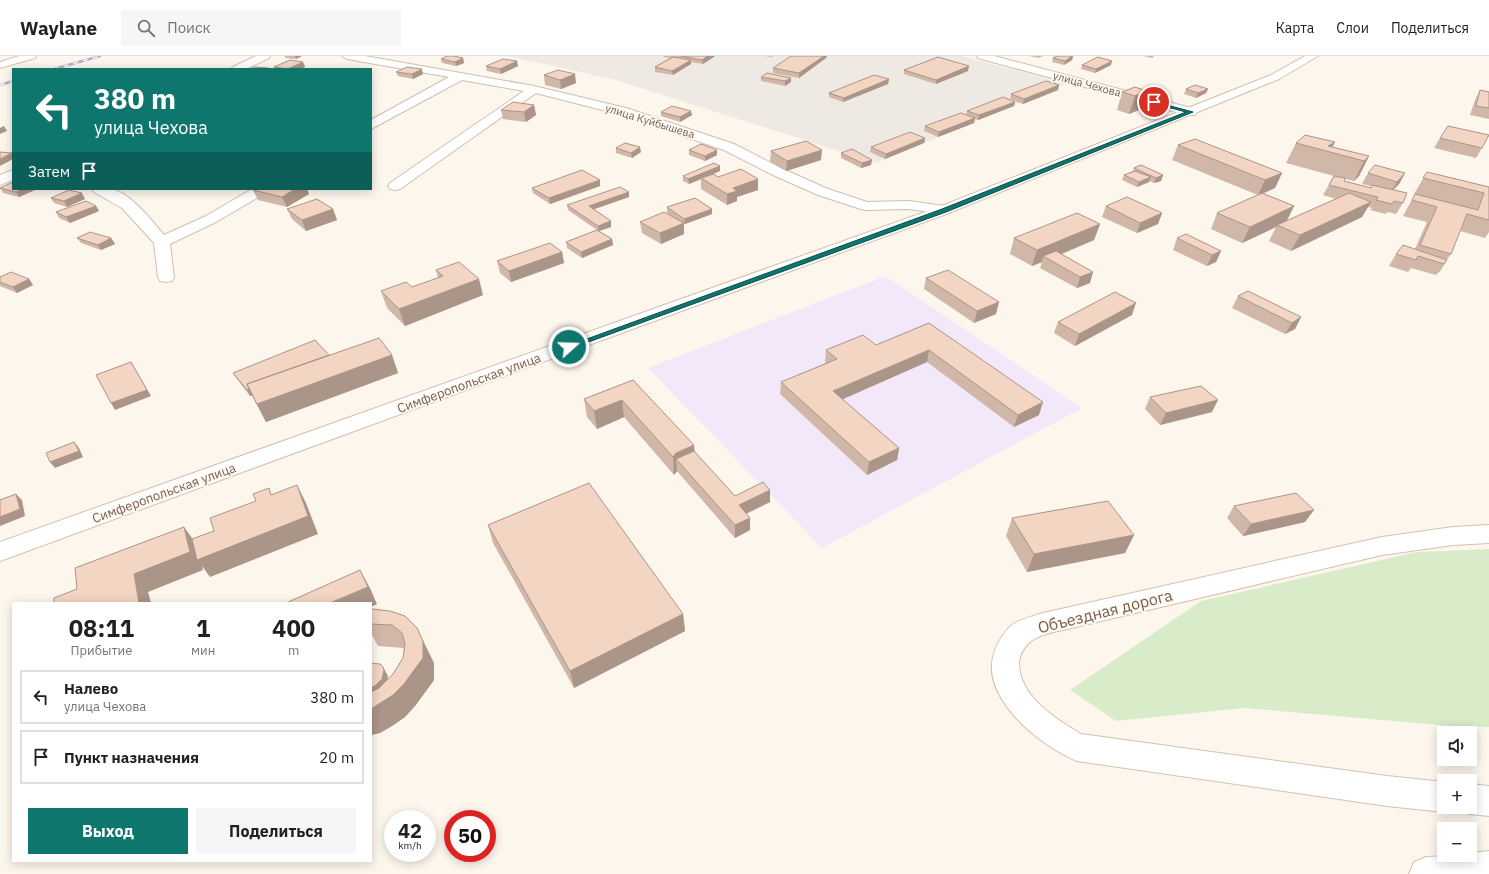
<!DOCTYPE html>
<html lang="ru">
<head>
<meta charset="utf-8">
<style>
  :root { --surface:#fff; --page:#f6f6f6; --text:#202124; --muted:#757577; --line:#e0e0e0; --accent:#0f766e }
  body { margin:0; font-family:"IBM Plex Sans",sans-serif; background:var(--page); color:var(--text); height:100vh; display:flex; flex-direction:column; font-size:15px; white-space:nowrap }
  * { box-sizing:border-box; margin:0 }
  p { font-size:13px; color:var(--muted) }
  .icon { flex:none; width:22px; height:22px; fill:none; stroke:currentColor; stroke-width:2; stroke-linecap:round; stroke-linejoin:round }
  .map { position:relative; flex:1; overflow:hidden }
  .side { position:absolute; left:12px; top:546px; width:360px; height:260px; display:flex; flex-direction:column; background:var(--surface); border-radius:0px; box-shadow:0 2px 10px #0003 }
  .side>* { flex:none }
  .guide { position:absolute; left:12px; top:12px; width:360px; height:122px; border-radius:0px; box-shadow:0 2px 10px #0003; background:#0f766e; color:#fff; overflow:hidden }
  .controls { position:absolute; left:1437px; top:670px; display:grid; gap:8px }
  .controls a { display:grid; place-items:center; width:40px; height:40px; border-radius:0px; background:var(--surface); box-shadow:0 2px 10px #0003; font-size:20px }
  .speed { position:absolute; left:384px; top:754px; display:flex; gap:8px; font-size:20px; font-weight:700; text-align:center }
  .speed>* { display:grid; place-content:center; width:52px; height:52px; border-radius:50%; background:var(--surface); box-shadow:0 2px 10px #0003; line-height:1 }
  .speed small { font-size:10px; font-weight:400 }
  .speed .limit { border:6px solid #d22; background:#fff; color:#111 }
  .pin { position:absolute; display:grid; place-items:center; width:34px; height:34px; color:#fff; margin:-17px; border:2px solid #fff; border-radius:50%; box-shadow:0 1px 4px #0007 }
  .me { position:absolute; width:44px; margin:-22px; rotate:70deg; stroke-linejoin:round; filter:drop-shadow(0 0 3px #0008) }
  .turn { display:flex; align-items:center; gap:14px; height:84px; padding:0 16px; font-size:18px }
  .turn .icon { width:52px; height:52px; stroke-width:2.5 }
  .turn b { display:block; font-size:28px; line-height:34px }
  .then { display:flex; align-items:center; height:38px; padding:0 16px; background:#0003; gap:8px; font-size:15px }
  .eta { display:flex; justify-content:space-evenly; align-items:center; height:68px; text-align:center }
  .eta b { font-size:24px; font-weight:700; line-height:28px }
  .cta { display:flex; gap:8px; margin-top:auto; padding:8px 16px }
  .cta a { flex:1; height:46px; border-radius:0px; background:var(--accent); color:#fff; font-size:16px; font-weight:700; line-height:46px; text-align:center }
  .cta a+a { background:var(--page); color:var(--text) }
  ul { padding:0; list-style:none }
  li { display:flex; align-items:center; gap:12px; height:54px; margin:0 8px 6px; padding:0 8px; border:2px solid var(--line); border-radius:0px }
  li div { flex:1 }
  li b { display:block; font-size:15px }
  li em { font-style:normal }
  header { display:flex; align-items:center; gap:24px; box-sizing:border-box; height:56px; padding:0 20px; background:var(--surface); border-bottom:1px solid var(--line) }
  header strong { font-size:19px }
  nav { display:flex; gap:22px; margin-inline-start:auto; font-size:14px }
  .search { width:280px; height:36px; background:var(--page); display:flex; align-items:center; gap:10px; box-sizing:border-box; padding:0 14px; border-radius:0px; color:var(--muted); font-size:15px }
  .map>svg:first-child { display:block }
</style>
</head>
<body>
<header>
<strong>Waylane</strong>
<div class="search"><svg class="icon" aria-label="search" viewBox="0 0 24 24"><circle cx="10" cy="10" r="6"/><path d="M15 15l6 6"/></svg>Поиск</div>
<nav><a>Карта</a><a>Слои</a><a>Поделиться</a></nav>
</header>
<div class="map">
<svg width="1489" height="818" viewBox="0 0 1489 818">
  <rect width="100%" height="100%" fill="#fdf6ec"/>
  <!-- industrial -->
  <path fill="#efe9e4" d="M508 0H962L1066 28 876 107 616 24Z"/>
  <!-- education -->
  <path fill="#f3e8fa" d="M885 220 1082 352 822 492 648 312Z"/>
  <!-- green -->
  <path fill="#d8ecc9" d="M1489 493V671L1451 670 1244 652 1116 665 1070 634 1201 545 1417 496Z"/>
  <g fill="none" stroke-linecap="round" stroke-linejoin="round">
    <!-- street casing -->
    <g stroke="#d1beb0" stroke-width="2">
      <path id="street" d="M342 0H365L534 30 626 52 734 88 783 113 828 133 867 146 909 145 944 150 949 151 951 154 949 157 944 158 909 153 866 154 861 153 818 139 773 119 724 94 618 58 536 37 400 133 395 134 390 133 388 130 390 127 524 35 462 24 371 73V64L449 21 347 3Z
        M977 0H994L1195 53 1197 56 1195 59H1187L978 2Z
        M92 133C98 133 105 132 111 133 130 136 152 165 164 179L206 160 252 133H269L267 136 216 166 170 188 174 221 172 225 166 226 160 225 158 221 154 187 122 152 94 136Z"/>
    </g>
    <!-- secondary casing -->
    <g stroke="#d6c0b0" stroke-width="2">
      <path id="secondary" d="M19 0H36L35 2 0 12V6Z
        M256 0H270L269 2 246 13H231L233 11Z
        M1305 0H1318L1279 23 949 157 0 505V486L939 151 1271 19Z
        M13 114V124L0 129V119Z
        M1489 469V487L1453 489 1382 499 1063 574C1052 576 1039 579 1031 585 1024 591 1020 597 1019 606 1018 640 1056 663 1081 678L1387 720 1444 726V751H1455L1444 756 1387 750 1077 705C1040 690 977 640 995 594 999 585 1004 575 1012 569 1021 563 1033 560 1043 557L1382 481 1453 471Z
        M1470 728 1489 730V760L1470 758 1459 754 1458 751H1470Z
        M1489 795V818H1409L1414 806 1426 801 1470 799V797Z"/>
    </g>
    <!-- street -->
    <use href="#street" fill="#fff" fill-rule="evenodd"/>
    <!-- secondary -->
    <use href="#secondary" fill="#fff" fill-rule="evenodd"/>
    <!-- rail casing -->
    <g stroke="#b9a8c9" stroke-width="2.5">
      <path id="rail" d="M54 13 100 0
        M0 29 13 25"/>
    </g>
    <!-- rail -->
    <use href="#rail" stroke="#fffaf3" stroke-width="1.5" stroke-dasharray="5" stroke-linecap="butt"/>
  </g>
  <!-- wall -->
  <path fill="#d1b7a8" d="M285 0H302L296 3 285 2Z
    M664 0H715L703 8 691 6V8L673 19 655 16V11L670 2 664 1Z
    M764 0H773L772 1Z
    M791 0H827L826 2 799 22 773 17V12Z
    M1030 0H1043L1039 2Z
    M1057 0H1073L1072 4 1064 9 1052 6 1053 2Z
    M1144 0H1154L1152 2Z
    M463 2 464 7 456 10 442 7 441 3Z
    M303 6 305 11 300 13H274V11Z
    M1082 9H1111L1095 17 1081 13Z
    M486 10H518L501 18 487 15Z
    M904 14 968 15 936 28 904 18Z
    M396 16 423 18 413 23 398 20Z
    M544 19 576 27 561 33 545 29Z
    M761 21 791 26 785 30 761 25Z
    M889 23 888 28 843 46 829 41V37Z
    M1135 31 1141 53 1129 58 1117 54 1122 36Z
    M1186 33H1208L1206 37 1196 42 1184 38Z
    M1058 34 1023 48 1010 43 1011 38Z
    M1480 34 1489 36V63L1470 59 1475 44Z
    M1015 46 1014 50 978 64 975 63 974 67 938 81 924 75 925 70 966 59 967 55Z
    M534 49 536 59 526 66 503 63 501 54Z
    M661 56 692 59 680 66 661 60Z
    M925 82 924 87 885 103 870 96 871 91Z
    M1440 82 1482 92 1476 102 1434 92Z
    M1296 87 1332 91 1369 100 1359 120 1354 125 1345 123 1344 125 1371 132V130L1362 128 1368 117H1405L1399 128 1393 134 1403 147 1396 158 1388 156 1386 158 1370 154 1372 152 1368 151 1362 161 1291 195 1269 185 1276 171 1242 187 1211 173 1217 157 1258 139 1172 104 1178 89 1282 117 1275 132 1263 138 1294 150 1287 165 1336 143 1323 139 1334 120 1286 107Z
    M616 92 641 96 632 102 616 97Z
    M689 94H717V99L705 105 689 99Z
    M771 95 821 104 786 115 770 106Z
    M841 97 871 109 861 112 841 102Z
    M720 110V115L709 120 718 121 758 134 737 141V145L727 149 701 133V123L689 128 683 125V120Z
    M1134 112 1163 119 1161 125 1154 127 1149 125V126L1137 131 1122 124 1124 119 1133 115Z
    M1427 116 1489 131V176L1485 182 1460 175 1451 198 1436 219 1411 212 1408 216 1389 210 1396 198 1415 193 1427 166 1403 160 1415 138 1474 153 1414 138Z
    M600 124V130L550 148 533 137 532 132Z
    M0 132 13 133H37L19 141 3 137Z
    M255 133H307L309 138 287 151 258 144 253 134Z
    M629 136V141L594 153 611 165V171L599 175 612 183 613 189 582 202 567 192 566 186 597 174 568 154 567 149Z
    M51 142 85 143 67 151 54 147Z
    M96 150 99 155 70 167 59 162 56 156Z
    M1106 150 1162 157 1158 168 1137 177 1102 161Z
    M667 151 712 153V158L685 168H684V178L661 188 642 177 640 166 678 164 667 157Z
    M287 153H333L337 164 306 175 292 163Z
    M1100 168 1094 184 1062 198 1090 227 1077 232 1040 212 1042 206 1032 210 1010 198 1014 182Z
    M77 182H111L115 188 101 194 81 187Z
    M1177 182 1221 195 1216 206 1207 210 1173 194Z
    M562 196 564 207 511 226 500 217 497 205Z
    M436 214 483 239 405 270 387 252 381 235 412 231 438 222Z
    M0 221 29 223 33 229 17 237 0 230Z
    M926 222 996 258 974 267 924 233Z
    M1238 240 1301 261 1295 273 1285 278 1232 252Z
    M1132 259 1075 290 1054 277 1058 266Z
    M929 267 1039 359 1014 371 927 306 842 343 899 392 897 404 867 419 780 338 781 326 826 307 825 306 826 294 876 289Z
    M329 299H392L398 317 266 366 252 340H250L237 323 233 317Z
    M633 324 695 397 735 440 770 446 746 458 750 462V474L735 482 677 415 674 419 624 361 597 373 587 361 584 343Z
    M1150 341 1212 356 1160 369 1145 353Z
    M1234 450 1305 466 1243 480 1227 462Z
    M1012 462 1134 479 1125 497 1027 516 1006 480Z
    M488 469 683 558 685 575 574 632 493 487Z
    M390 555 434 607V624L415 650 405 661 392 670 380 677 371 679V607L388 620 387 624 393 618 403 602 404 592 378 590 371 577V556Z"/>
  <!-- shaded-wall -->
  <path fill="#aa9588" d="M295 0H302L296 3Z
    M708 0H715L703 8 702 4Z
    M823 0H827L826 2 799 22V17Z
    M1072 0H1073L1072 4 1064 9 1065 5Z
    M463 2 464 7 456 10 455 6Z
    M691 4V8L673 19 672 15Z
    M517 5 518 10 501 18 500 13Z
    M1112 5 1111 9 1095 17 1096 13Z
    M303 6 305 11 300 13H288Z
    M969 10 968 15 936 28V24Z
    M422 13 423 18 413 23 412 18Z
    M575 18 576 27 561 33 560 24Z
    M791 22V26L785 30V25Z
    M889 23 888 28 843 46 844 42Z
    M1059 29 1058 34 1023 48 1024 43Z
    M1208 33 1206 37 1196 42 1198 37Z
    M1147 35 1141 53 1129 58 1135 40Z
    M1015 46 1014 50 978 64 979 59Z
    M534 49 536 59 526 66 524 56Z
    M691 55 692 59 680 66V61Z
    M975 62 974 67 938 81 939 76Z
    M4 70 7 75 0 78V72Z
    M925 82 924 87 885 103 886 98Z
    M1335 86 1330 96 1328 90Z
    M640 91 641 96 632 102 631 97Z
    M717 94V99L705 105V100Z
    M822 94 821 104 786 115 787 105Z
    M12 97 13 98V103L0 110V103Z
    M1369 100 1359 120 1354 125 1364 105Z
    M872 104 871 109 861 112 862 107Z
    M720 110V115L689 128 688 123Z
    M1282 117 1275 132 1258 139 1265 124Z
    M1405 117 1399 128 1391 136 1397 126Z
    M1163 119 1161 125 1154 127 1156 122Z
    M1151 121 1149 126 1137 131 1139 126Z
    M758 123V134L737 141V145L727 149V138L733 132Z
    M600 124V130L550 148 549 142Z
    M22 133H37L19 141 16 136Z
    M295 133H307L309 138 287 151 282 141Z
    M629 136V141L589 155V150Z
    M82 137 85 143 67 151 64 145Z
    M1371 146 1362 161 1291 195 1300 179Z
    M96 150 99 155 70 167 66 161Z
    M1294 150 1286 166 1277 169 1276 171 1242 187 1250 171Z
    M333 153 337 164 306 175 302 164Z
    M712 153V158L685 168 684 163Z
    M1162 157 1158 168 1137 177 1140 167Z
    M611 165V171L599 175 598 170Z
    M684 167V178L661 188 660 177Z
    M1100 168 1094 184 1049 203 1043 200 1042 206 1032 210 1037 194Z
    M111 182 115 188 101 194 98 189Z
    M612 183 613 189 582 202 581 196Z
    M1221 195 1216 206 1207 210 1212 199Z
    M562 196 564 207 511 226 509 215Z
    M1447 204 1440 215 1436 219 1444 208Z
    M1093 216 1090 227 1077 232 1080 221Z
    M29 223 33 229 17 237 13 231Z
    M479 223 483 239 405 270 399 253Z
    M999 246 996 258 974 267 977 255Z
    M1136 247 1132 259 1075 290 1079 278Z
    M1301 261 1295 273 1285 278 1292 267Z
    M929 294 927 306 832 348 833 335Z
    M392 299 398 317 266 366 257 348Z
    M131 306 151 340 115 354 111 347Z
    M333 306 250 340 247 334Z
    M622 344 624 361 597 373 594 355Z
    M1218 344 1212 356 1160 369 1166 357Z
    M1043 346 1039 359 1014 371 1018 359Z
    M74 386 79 392 83 401 55 412 50 406Z
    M694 389 696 407 676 403 677 415 674 419 673 401 676 397Z
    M899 392 897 404 867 419 869 406Z
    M297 429 306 447 318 478 210 521 202 510 203 514 148 536 151 547H139L134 518 184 471 197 489Z
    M770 434V446L739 461V449Z
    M16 438 22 444 25 460 0 470V461Z
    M1314 454 1305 466 1243 480 1251 468Z
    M750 462V474L735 482V469Z
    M1134 479 1125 497 1027 516 1034 498Z
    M360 514 370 532 377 548 371 551V547H330Z
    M683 558 685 575 574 632 570 615Z
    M417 572 434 607V624L415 650 405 661 392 670 380 677 371 679V653L423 585Z
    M383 611 388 620 386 628 371 638V631Z"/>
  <!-- building -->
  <path fill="#f3d5c3" stroke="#aa9588" d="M447 0H454L463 2 455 6 441 3Z
    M681 0H708L702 4Z
    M791 0H824L799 17 773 12Z
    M1057 0H1072L1065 5 1053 2Z
    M673 1 691 4 672 15 655 11Z
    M938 1 969 10 936 24 904 14Z
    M1098 1 1112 5 1096 13 1082 9Z
    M503 3 517 5 500 13 486 10Z
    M290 4 303 6 288 13 274 11Z
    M255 11 268 12 267 13H250Z
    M407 11 422 13 412 18 396 16Z
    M558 14 575 18 560 24 544 19Z
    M767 17 791 22 785 25 761 21Z
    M874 19 889 23 844 42 829 37Z
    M1046 25 1059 29 1024 43 1011 38Z
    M1195 29 1208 33 1198 37 1186 33Z
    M1135 31 1147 35 1135 40 1122 36Z
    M1480 34 1489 36V52L1476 50Z
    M1003 41 1015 46 979 59 967 55Z
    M513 46 534 49 524 56 501 54Z
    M672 50 691 55 680 61 661 56Z
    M961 57 975 62 939 76 925 70Z
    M1448 70 1489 79 1482 92 1440 82Z
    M910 76 925 82 886 98 871 91Z
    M1305 79 1335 86 1328 90 1369 100 1364 105 1296 87Z
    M1195 83 1282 117 1265 124 1178 89Z
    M806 85 822 94 787 105 771 95Z
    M625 87 640 91 631 97 616 92Z
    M701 88 717 94 705 100 689 94Z
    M852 93 872 104 862 107 841 97Z
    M0 96 12 97 0 103Z
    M714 107 720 110 688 123 683 120Z
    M1141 109 1163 119 1156 122 1134 112Z
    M1375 109 1405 117 1397 126 1368 117Z
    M741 113 758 123 733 132 737 135 727 138 701 122 714 118 718 121Z
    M582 114 600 124 549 142 532 132Z
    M1135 115 1151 121 1139 126 1124 119Z
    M1427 116 1489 131V164L1467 158 1451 198 1420 189 1437 151 1412 144 1415 138 1478 154 1484 137 1423 122Z
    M1334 120 1345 122 1344 125 1371 132 1372 129 1407 137 1403 147 1394 145 1392 148 1376 144 1378 141 1329 129Z
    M13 126V133H22L16 136 0 132Z
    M620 131 629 136 589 150 611 165 598 170 567 149Z
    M255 133H295L282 141 253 134Z
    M69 134 82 137 64 145 51 142Z
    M1262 137 1294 150 1250 171 1217 157Z
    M1349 137 1371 146 1300 179 1277 169Z
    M1127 141 1162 157 1140 167 1106 150Z
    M695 142 712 153 684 163 667 151Z
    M317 143 333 153 302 164 287 153Z
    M86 145 96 150 66 161 56 156Z
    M664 156 684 167 660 177 640 166Z
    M1077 157 1100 168 1037 194 1014 182Z
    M597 174 612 183 581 196 566 186Z
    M90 176 111 182 98 189 77 182Z
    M1186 178 1221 195 1212 199 1177 182Z
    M550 187 562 196 509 215 497 205Z
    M1403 189 1447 204 1444 208 1418 200 1416 204 1396 198Z
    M1056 195 1093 216 1080 221 1043 200Z
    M459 206 479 223 399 253 381 235 406 226 412 231 443 220 436 214Z
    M948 214 999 246 977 255 926 222Z
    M11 216 29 223 13 231 0 226V221Z
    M1248 235 1301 261 1292 267 1238 240Z
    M1115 236 1136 247 1079 278 1058 266Z
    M929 267 1043 346 1018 359 929 294 833 335 899 392 869 406 781 326 837 303 826 294 863 279 876 289Z
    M379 282 392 299 257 348 247 328Z
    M315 284 329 299 247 328 249 333 247 334 233 317Z
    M131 306 147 334 111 347 96 319Z
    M633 324 694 389 676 397 673 401 622 344 594 355 584 343Z
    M1201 330 1218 344 1166 357 1150 341Z
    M74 386 79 395 50 406 46 397Z
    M694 395 735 440 763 426 770 434 739 449 750 462 735 469 676 403Z
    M589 427 683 558 570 615 488 469Z
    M297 429 308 460 197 504 192 483 214 475 210 462 256 445 253 438 269 432 271 439Z
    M1296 437 1314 454 1251 468 1234 450Z
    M16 438 20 453 0 461V444Z
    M1108 445 1134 479 1034 498 1012 462Z
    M184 471 190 496 134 518 139 547H54V542L77 533 75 512Z
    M360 514 368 531 330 547H286Z
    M372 553 390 555 405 560 417 572 423 585V602L404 628 393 639 371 653V636L379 632 393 618 403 602 405 588 402 577 392 569 371 568V556Z
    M371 607 380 608 383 611 384 614 382 623 375 630 371 631Z"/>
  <!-- route -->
  <path fill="#0f766e" stroke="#0a4d48" d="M1152 45 1193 56 946 156 572 292H566L565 291 942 153 1186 56 1152 47Z"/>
  <g text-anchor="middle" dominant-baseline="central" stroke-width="3.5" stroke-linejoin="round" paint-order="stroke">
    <!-- far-street labels -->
    <g font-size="11" fill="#7a5c4d" stroke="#fffaf3">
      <text transform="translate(1087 28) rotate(15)">улица Чехова</text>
      <text transform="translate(650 65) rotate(17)">улица Куйбышева</text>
    </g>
    <!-- street labels -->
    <g font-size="13" fill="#7a5c4d" stroke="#fffaf3">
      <text transform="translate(469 327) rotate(-20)">Симферопольская улица</text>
      <text transform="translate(164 437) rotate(-20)">Симферопольская улица</text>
    </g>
    <!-- near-street labels -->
    <g font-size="16" fill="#7a5c4d" stroke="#fffaf3">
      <text transform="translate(1105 555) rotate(-14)">Объездная дорога</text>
    </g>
  </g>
</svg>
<div class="controls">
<a><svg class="icon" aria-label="sound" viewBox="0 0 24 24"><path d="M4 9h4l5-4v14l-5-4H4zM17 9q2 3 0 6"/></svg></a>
<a>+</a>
<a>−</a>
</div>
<div class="speed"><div>42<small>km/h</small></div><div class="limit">50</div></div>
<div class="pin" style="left:1154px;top:46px;background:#d93025"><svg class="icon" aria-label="arrive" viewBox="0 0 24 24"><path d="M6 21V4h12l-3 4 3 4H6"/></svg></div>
<svg class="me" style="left:569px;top:291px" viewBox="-20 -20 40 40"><circle r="17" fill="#0f766e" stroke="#fff" stroke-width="3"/><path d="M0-11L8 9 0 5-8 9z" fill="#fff"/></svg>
<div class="guide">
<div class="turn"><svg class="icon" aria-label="left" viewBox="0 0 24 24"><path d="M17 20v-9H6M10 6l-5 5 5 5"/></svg><div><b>380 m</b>улица Чехова</div></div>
<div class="then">Затем<svg class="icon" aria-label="arrive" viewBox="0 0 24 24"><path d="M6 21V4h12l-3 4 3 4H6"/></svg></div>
</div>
<section class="side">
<div class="eta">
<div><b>08:11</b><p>Прибытие</p></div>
<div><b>1</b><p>мин</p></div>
<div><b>400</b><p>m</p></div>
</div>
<ul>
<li><svg class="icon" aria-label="left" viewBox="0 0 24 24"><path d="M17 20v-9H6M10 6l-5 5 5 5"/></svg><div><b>Налево</b><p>улица Чехова</p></div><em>380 m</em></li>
<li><svg class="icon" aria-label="arrive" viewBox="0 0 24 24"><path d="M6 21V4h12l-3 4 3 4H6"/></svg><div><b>Пункт назначения</b></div><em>20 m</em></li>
</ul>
<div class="cta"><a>Выход</a><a>Поделиться</a></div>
</section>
</div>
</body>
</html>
